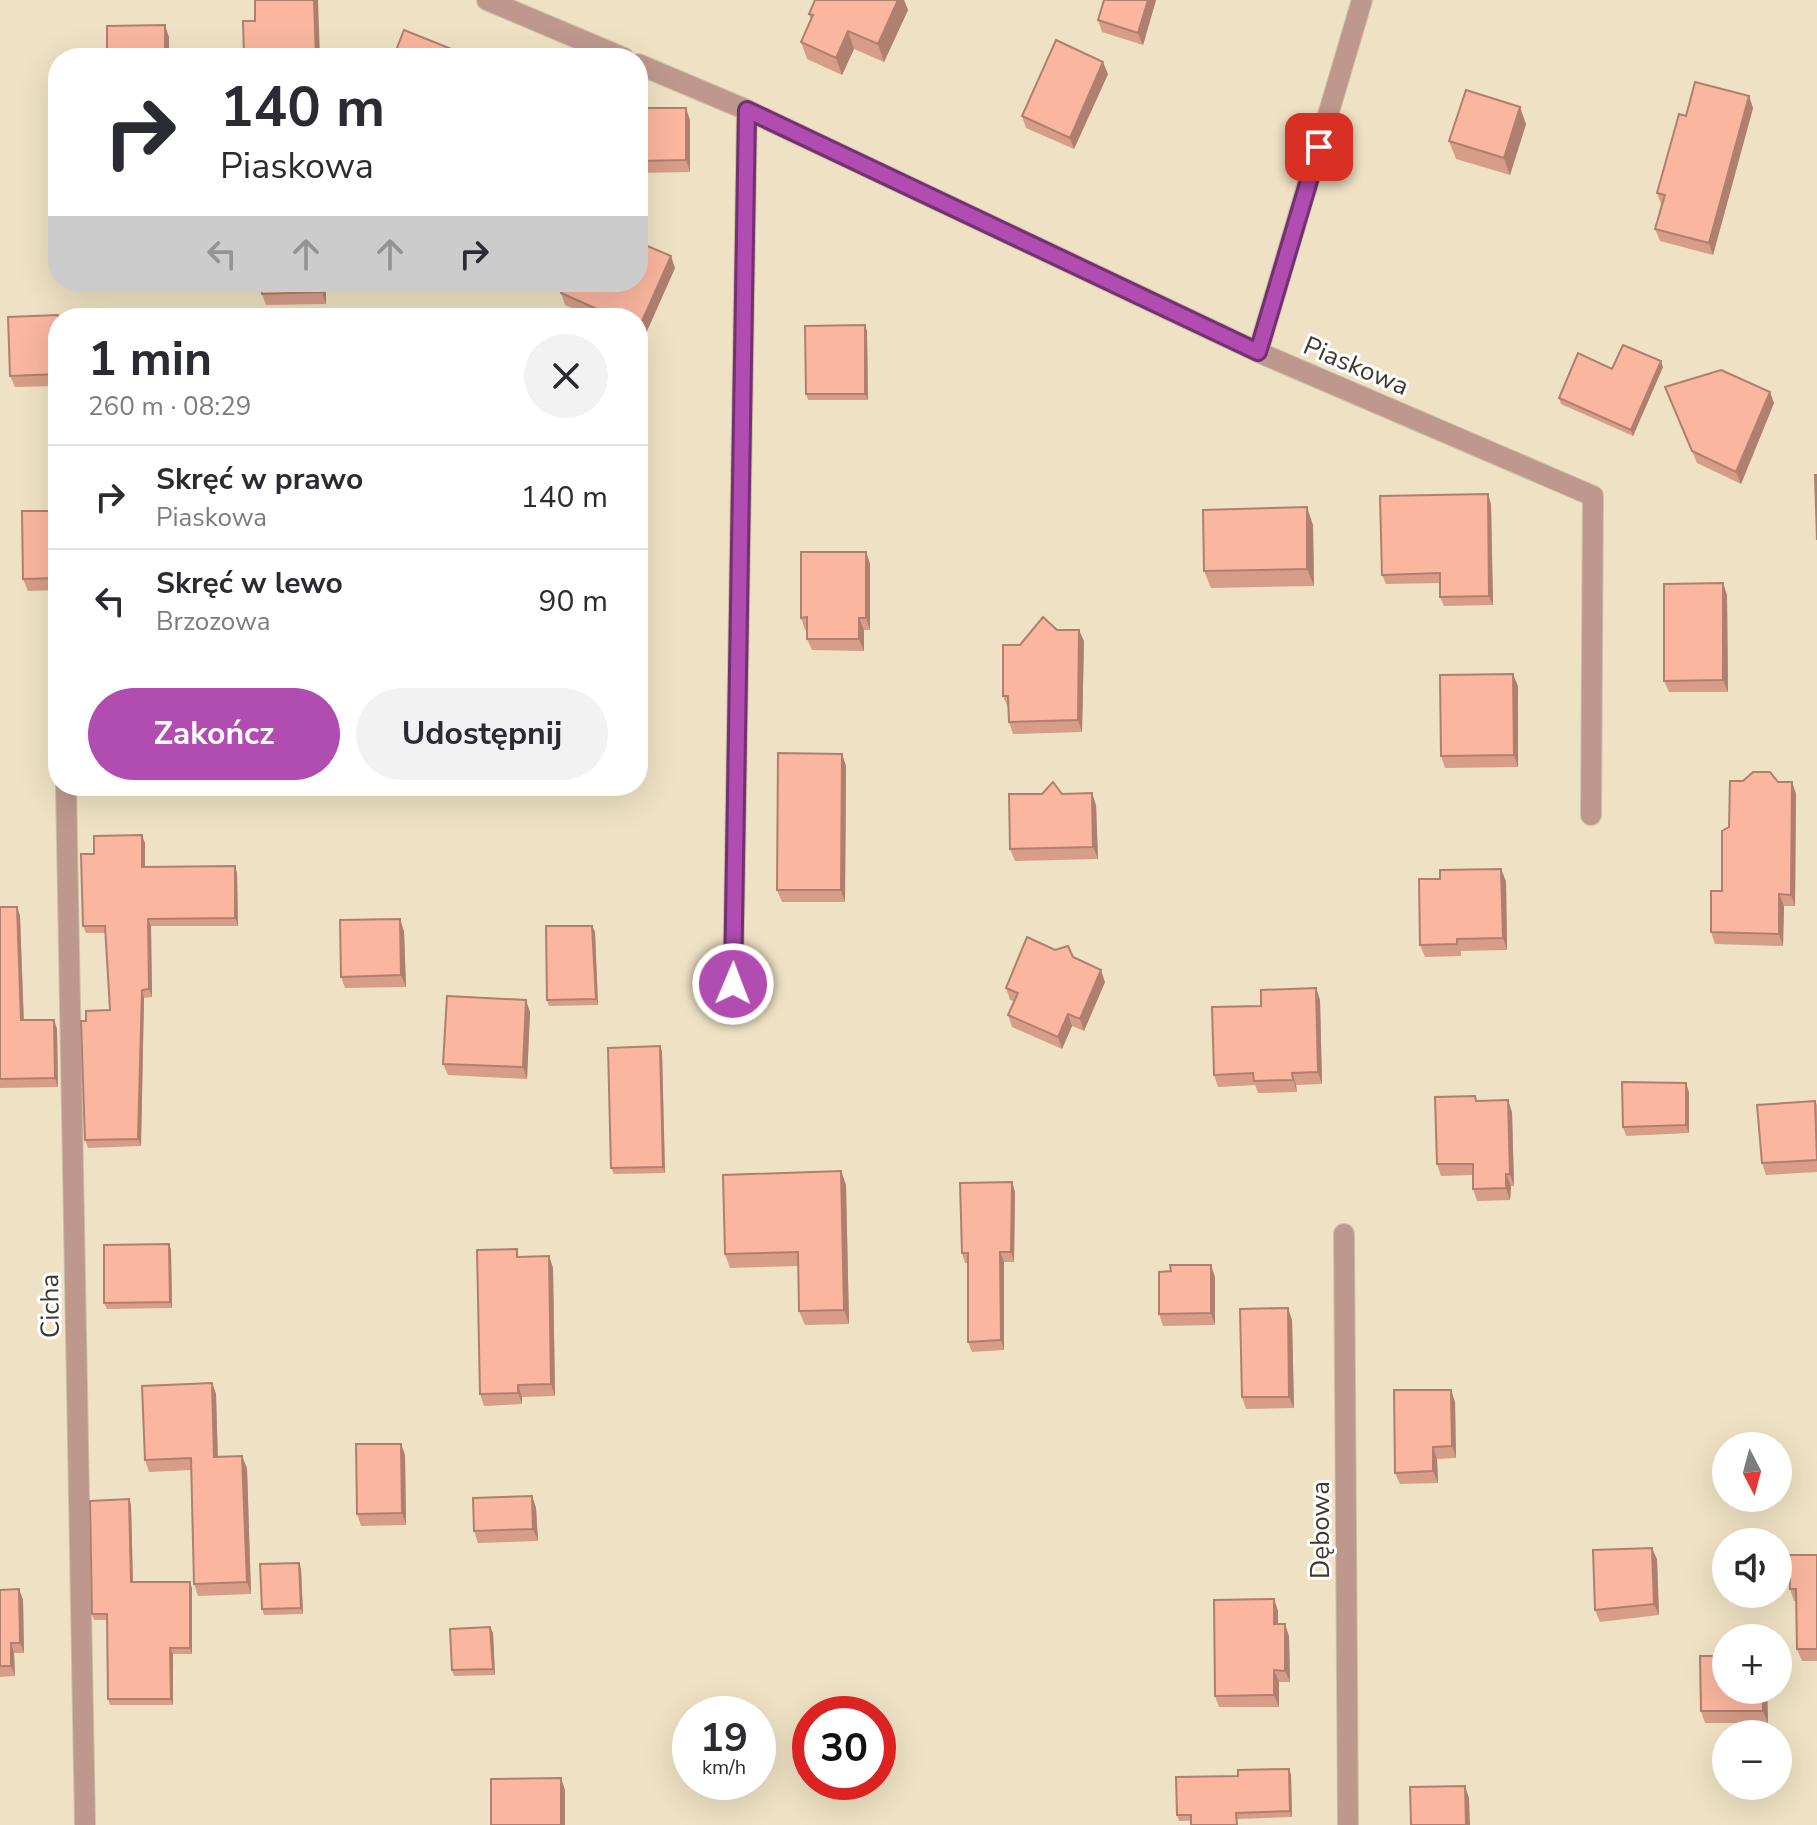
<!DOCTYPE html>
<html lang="pl">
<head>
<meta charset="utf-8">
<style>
  :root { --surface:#fff; --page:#f2f2f3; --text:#2b2b33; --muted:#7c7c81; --line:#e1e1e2; --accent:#b14cb1 }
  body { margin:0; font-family:"Nunito Sans",sans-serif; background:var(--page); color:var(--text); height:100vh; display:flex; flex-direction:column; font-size:30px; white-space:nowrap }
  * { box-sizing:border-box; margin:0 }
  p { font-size:26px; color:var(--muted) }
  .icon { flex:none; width:44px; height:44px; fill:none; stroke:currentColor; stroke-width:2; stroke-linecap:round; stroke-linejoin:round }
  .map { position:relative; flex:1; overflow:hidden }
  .details { position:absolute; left:48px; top:308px; width:600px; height:488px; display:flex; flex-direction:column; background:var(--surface); border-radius:32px; box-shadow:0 8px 32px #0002 }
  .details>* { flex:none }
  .hud { position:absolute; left:48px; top:48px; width:600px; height:244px; border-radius:32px; box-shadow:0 8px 32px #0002; background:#fff; color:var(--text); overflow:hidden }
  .needle { width:52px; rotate:174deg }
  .buttons { position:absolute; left:1712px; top:1432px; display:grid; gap:16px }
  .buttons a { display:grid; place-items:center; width:80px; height:80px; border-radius:50%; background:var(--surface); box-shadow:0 8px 32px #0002; font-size:40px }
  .speed { position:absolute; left:672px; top:1696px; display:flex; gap:16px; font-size:40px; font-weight:700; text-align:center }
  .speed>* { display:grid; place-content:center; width:104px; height:104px; border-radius:50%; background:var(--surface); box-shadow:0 8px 32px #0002; line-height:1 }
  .speed small { font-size:20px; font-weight:400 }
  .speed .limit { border:12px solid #d22; background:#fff; color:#111 }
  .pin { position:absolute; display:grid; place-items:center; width:68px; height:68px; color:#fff; margin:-34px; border-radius:16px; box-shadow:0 4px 12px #0006 }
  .me { position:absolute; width:88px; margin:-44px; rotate:1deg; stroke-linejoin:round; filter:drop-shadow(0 0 6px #0008) }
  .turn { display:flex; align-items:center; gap:28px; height:168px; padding:0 40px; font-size:36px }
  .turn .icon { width:104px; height:104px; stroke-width:2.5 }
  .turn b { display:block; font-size:56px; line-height:68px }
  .lanes { display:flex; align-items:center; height:76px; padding:0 40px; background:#0003; justify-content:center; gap:40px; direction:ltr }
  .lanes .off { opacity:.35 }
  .round { display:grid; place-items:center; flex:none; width:84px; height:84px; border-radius:42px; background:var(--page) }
  .head { display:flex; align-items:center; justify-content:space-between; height:136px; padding:0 40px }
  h1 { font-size:48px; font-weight:700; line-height:60px }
  .primary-button { display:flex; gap:16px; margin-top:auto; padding:16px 40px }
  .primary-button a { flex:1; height:92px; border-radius:48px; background:var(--accent); color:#fff; font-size:32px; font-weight:700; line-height:92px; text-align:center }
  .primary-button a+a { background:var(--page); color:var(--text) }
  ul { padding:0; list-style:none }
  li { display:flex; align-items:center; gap:24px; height:104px; padding:0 40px; border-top:2px solid var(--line) }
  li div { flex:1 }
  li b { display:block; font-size:30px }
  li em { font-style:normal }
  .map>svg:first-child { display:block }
</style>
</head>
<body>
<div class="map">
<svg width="1817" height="1825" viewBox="0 0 1817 1825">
  <rect width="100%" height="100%" fill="#efe2c4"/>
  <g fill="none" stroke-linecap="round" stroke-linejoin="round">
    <!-- minor casing -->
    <g stroke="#ccc0a6" stroke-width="22">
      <path id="minor" d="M487 0 624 58
        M638 64 747 110 1258 352 1593 496 1591 815
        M1258 352 1362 0
        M66 786 85 1825
        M733 984 747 110
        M1344 1234 1348 1825"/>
    </g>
    <!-- minor -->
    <use href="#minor" stroke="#be988d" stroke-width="20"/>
  </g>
  <!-- wall -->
  <path fill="#d79d89" d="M815 0H904L908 10 884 62 854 49 842 75 807 59 801 42 811 20 809 14Z
    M1104 0H1156L1143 45 1102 32 1098 20Z
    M1108 74 1074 149 1026 128 1022 116Z
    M1749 96 1753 108 1713 255 1660 241 1655 229 1661 204 1657 193Z
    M638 108 690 120V172L638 173Z
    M1526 124 1510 175 1456 159 1449 141Z
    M675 268 643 340 638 337V318H594L565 305 561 293Z
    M326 282V304L266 305 262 294Z
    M58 318V386L15 387 10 376Z
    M865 325 867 331 868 400H808L806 394Z
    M1663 367 1633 436 1561 404 1559 398 1612 369Z
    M1665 387 1774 403 1741 484 1697 463Z
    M1491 504 1493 605 1444 606 1440 597V583L1386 584 1382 575Z
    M58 511V590L28 591 23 579Z
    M1313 525 1314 586 1211 588 1204 571Z
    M866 552 870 564V630H864V651L812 650 807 639V630H805L801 618Z
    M1723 583 1727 595 1728 692H1669L1664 681Z
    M1057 630 1084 641 1082 732 1013 734 1009 722 1008 708 1003 696 1020 645Z
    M1518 686V767L1445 768 1441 756Z
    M842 754 846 766 845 902H782L777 890Z
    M1778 782H1792L1796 794 1795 906H1784L1783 946 1715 944 1711 932 1722 891 1729 827Z
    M1062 794 1096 805 1098 859 1015 861 1010 849Z
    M145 843V867L237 873 238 926H151L152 997 144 998 141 1146 88 1148 85 1140 86 1021 110 1010 105 933H86L83 926 94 854Z
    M1506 881 1507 950 1461 951V956L1425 957 1420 945Z
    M0 907H17L20 916 24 1020H54L57 1029 58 1087 0 1088Z
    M592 926 595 932 598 1005 549 1006 547 1000Z
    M404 931 406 987 345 988 341 977Z
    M1073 957 1105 982 1084 1031 1072 1026 1062 1049 1012 1027 1008 1015 1014 1001 1010 1000 1006 988Z
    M1316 988 1320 1000 1322 1084 1296 1085 1297 1092 1258 1093 1255 1085 1218 1087 1214 1075 1261 1006Z
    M530 1012 527 1079 448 1075 443 1064Z
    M660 1046 662 1052 665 1173 614 1174 611 1168Z
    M1689 1092V1133L1626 1136 1623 1127Z
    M1477 1101 1512 1112 1514 1186H1511L1510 1200 1477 1201 1473 1189V1175L1441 1176 1437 1164Z
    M1815 1101 1817 1105V1172L1766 1175 1762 1163Z
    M841 1171 846 1185 849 1324 805 1325 799 1311 798 1266 730 1268 725 1254Z
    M1012 1182 1015 1192 1014 1262H1004V1350L972 1352 968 1342V1263H965L962 1253Z
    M169 1244 171 1250 172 1308 107 1309 104 1303Z
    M549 1256 553 1268 555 1396 522 1397V1404L484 1406 480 1394 519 1257Z
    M1215 1277V1325L1163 1326 1159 1314Z
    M1292 1320 1294 1408 1246 1409 1242 1397Z
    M212 1383 216 1394 218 1457 247 1468 251 1594 198 1596 194 1584 191 1470 149 1472 145 1460Z
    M1451 1390 1455 1402 1456 1458 1437 1459 1438 1483 1400 1484 1395 1473Z
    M401 1444 405 1455 406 1525 361 1526 357 1514Z
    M532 1496 536 1508 538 1541 478 1543 474 1531Z
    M131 1505 133 1582 192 1588V1654H173V1705H110L108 1699 107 1620H94L92 1614Z
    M1817 1555V1661H1802L1797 1649 1796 1601H1794L1790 1589Z
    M1657 1559 1659 1615 1600 1622 1595 1610Z
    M299 1563 301 1569 303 1614 264 1615 262 1609Z
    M19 1589 23 1600 24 1653H14L15 1676 0 1677V1590Z
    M1274 1599 1278 1611V1624L1289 1636 1290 1682H1279V1707H1219L1215 1696Z
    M490 1627 493 1633 495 1675 454 1676 452 1670Z
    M1767 1690 1768 1723H1705L1701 1711Z
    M1289 1769 1291 1775 1292 1817 1179 1821 1177 1815 1238 1776Z"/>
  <!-- shaded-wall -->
  <path fill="#af7f6f" d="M314 0H318L320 58H316Z
    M898 0H904L908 10 884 62 878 44Z
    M1148 0H1156L1143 45 1138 33Z
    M165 25 169 37V58H165Z
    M848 31 854 49 842 75 836 58Z
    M454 50 457 58H450Z
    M1103 62 1108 74 1074 149 1070 138Z
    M1749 96 1753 108 1713 255 1709 243Z
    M1520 107 1526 124 1510 175 1504 158Z
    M686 108 690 120V172L686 160Z
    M671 256 675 268 643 340 639 328Z
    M322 282H326V304L322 292Z
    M865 325 867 331 868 400 865 394Z
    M1661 361 1663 367 1633 436 1631 430Z
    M1770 392 1774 403 1741 484 1736 472Z
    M1488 494 1491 504 1493 605 1489 596Z
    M1307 507 1313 525 1314 586 1307 569Z
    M866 552 870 564V630L866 618Z
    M1723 583 1727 595 1728 692 1723 680Z
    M859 618 864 630V651L859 639Z
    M1079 630 1084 641 1082 732 1078 720Z
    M641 638 646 650 638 665V645Z
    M1513 674 1518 686V767L1514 755Z
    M842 754 846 766 845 902 841 890Z
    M1792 782 1796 794 1795 906 1791 895Z
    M1092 793 1096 805 1098 859 1093 847Z
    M142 835 145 843V874L142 867Z
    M235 866 237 873 238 926 235 918Z
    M1501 869 1506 881 1507 950 1503 938Z
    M1779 894 1784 906 1783 946 1779 934Z
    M17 907 20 916 24 1030 21 1020Z
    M148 919 151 926 152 997 149 989Z
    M400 919 404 931 406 987 401 975Z
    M592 926 595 932 598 1005 596 999Z
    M1101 970 1105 982 1084 1031 1080 1019Z
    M1316 988 1320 1000 1322 1084 1318 1072Z
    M142 990 144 998 141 1146 138 1139Z
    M526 1000 530 1012 527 1079 523 1067Z
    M1068 1014 1072 1026 1062 1049 1058 1037Z
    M54 1020 57 1029 58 1087 55 1078Z
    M660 1046 662 1052 665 1173 663 1167Z
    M1292 1073 1296 1085 1297 1092 1293 1080Z
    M1686 1083 1689 1092V1133L1686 1125Z
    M1508 1100 1512 1112 1514 1186 1510 1174Z
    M841 1171 846 1185 849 1324 844 1310Z
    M1506 1174 1511 1186 1510 1200 1506 1188Z
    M1012 1182 1015 1192 1014 1262 1011 1252Z
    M169 1244 171 1250 172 1308 170 1302Z
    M1000 1252 1004 1262V1350L1001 1340Z
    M549 1256 553 1268 555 1396 551 1384Z
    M1211 1265 1215 1277V1325L1211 1313Z
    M1288 1308 1292 1320 1294 1408 1289 1397Z
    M212 1383 216 1394 218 1469 214 1457Z
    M518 1385 522 1397V1404L518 1393Z
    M1451 1390 1455 1402 1456 1458 1452 1446Z
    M401 1444 405 1455 406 1525 402 1513Z
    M1433 1447 1437 1459 1438 1483 1433 1471Z
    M242 1456 247 1468 251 1594 247 1582Z
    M532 1496 536 1508 538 1541 533 1529Z
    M129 1499 131 1505 133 1588 131 1582Z
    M1652 1548 1657 1559 1659 1615 1654 1604Z
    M299 1563 301 1569 303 1614 301 1608Z
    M190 1582 192 1588V1654L190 1648Z
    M19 1589 23 1600 24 1653 20 1643Z
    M1274 1599 1278 1611V1636L1274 1624Z
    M1285 1624 1289 1636 1290 1682 1285 1671Z
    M490 1627 493 1633 495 1675 493 1669Z
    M11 1643 14 1653 15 1676 11 1666Z
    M170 1648 173 1654V1705L171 1699Z
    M1274 1670 1279 1682V1707L1274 1695Z
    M1763 1690H1767L1768 1723 1763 1711Z
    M1289 1769 1291 1775 1292 1817 1290 1811Z
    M561 1778 565 1790V1825H561Z
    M1465 1786 1469 1798 1470 1825H1466Z"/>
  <!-- building -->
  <path fill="#fab69f" stroke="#af7f6f" stroke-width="2" d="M255 0H314L316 58H244L243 21H255Z
    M815 0H898L878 44 848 31 836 58 801 42 813 15 809 14Z
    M1104 0H1148L1138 33 1098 20Z
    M165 25V58H107V26Z
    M404 30 454 50 450 58H393Z
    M1056 40 1103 62 1070 138 1022 116Z
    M1695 82 1749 96 1709 243 1655 229 1665 195 1657 193 1679 114 1686 116Z
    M1466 90 1520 107 1504 158 1449 141Z
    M638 108H686V160L638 161Z
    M638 242 671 256 639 328 638 318H617L561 293 566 282H638Z
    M262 282H322V292L262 294Z
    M58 315V374L10 376 8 317Z
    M865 325V394H806L805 326Z
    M1623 345 1661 361 1631 430 1559 398 1578 353 1612 369Z
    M1721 370 1770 392 1736 472 1692 451 1665 387Z
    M1815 475H1817V540Z
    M1488 494 1489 596 1440 597V573L1382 575 1380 496Z
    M1307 507V569L1204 571 1203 510Z
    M22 511H58V578L23 579Z
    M801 552H866V618H859V639H807V617L801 618Z
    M1723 583V680L1664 681V584Z
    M1043 617 1057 630H1079L1078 720 1009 722 1008 696H1003V645H1020Z
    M1513 674 1514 755 1441 756 1440 675Z
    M778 753 842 754 841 890H777Z
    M1753 772H1770L1778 782H1792L1791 895 1779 894V934L1711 932V891H1722V831L1729 827 1730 781H1743Z
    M1053 782 1062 794 1092 793 1093 847 1010 849 1009 794H1042Z
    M142 835V867L235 866V918L148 919 149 989 142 990 138 1139 85 1140 81 1021H86V1011L110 1010 105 926H83L81 854H94V836Z
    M1501 869 1503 938 1457 939V944L1420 945 1419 879H1440V870Z
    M0 907H17L21 1020H54L55 1078 0 1079Z
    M400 919 401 975 341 977 340 920Z
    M546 926H592L596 999 547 1000Z
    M1027 937 1055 950 1068 946 1073 957 1101 970 1080 1019 1068 1014 1058 1037 1008 1015 1018 993 1006 988Z
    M1316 988 1318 1072 1292 1073 1293 1080 1254 1081 1253 1073 1214 1075 1212 1007 1261 1006V990Z
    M447 996 526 1000 523 1067 443 1064Z
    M660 1046 663 1167 611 1168 608 1048Z
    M1622 1082 1686 1083V1125L1623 1127Z
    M1475 1096 1476 1101 1508 1100 1510 1174H1506V1188L1473 1189V1164H1437L1435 1097Z
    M1815 1101 1817 1160 1762 1163 1757 1105Z
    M841 1171 844 1310 799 1311 798 1252 725 1254 723 1175Z
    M1012 1182 1011 1252H1000L1001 1340 968 1342V1253H962L960 1183Z
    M169 1244 170 1302 104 1303V1245Z
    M517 1249V1257L549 1256 551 1384 518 1385V1393L480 1394 477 1250Z
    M1170 1265H1211V1313L1159 1314V1272L1171 1271Z
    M1288 1308 1289 1397H1242L1240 1309Z
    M212 1383 214 1457 242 1456 247 1582 194 1584 191 1458 145 1460 142 1386Z
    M1394 1390H1451L1452 1446 1433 1447V1471L1395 1473Z
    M356 1444H401L402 1513 357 1514Z
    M532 1496 533 1529 474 1531 473 1498Z
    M129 1499 131 1582H190V1648H170L171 1699H108L107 1614H92L90 1501Z
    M1652 1548 1654 1604 1595 1610 1593 1550Z
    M1789 1555H1817V1649H1797L1796 1589H1790Z
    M299 1563 301 1608 262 1609 260 1564Z
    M19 1589 20 1643H11V1666H0V1590Z
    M1274 1599V1624H1285V1671L1274 1670V1695L1215 1696 1214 1600Z
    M490 1627 493 1669 452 1670 450 1629Z
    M1700 1656H1726V1690H1763V1711H1701Z
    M1289 1769 1290 1811 1236 1813 1237 1825H1191V1815H1177L1176 1777 1238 1776V1770Z
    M561 1778V1825H491V1779Z
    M1465 1786 1466 1825H1411L1410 1787Z"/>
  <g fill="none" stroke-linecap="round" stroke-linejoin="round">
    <!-- route casing -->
    <g stroke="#733173" stroke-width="20">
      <path id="route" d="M733 984 747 110 1258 352 1319 147"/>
    </g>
    <!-- route -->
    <use href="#route" stroke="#b14cb1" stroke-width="14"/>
  </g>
  <g text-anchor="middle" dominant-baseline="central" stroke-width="6" stroke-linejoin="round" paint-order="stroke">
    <!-- street labels -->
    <g font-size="26" fill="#3e392d" stroke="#fff">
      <text transform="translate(1356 366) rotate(23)">Piaskowa</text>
      <text transform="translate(50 1306) rotate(-91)">Cicha</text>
      <text transform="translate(1320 1530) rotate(-90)">Dębowa</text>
    </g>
  </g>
</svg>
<div class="buttons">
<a><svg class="needle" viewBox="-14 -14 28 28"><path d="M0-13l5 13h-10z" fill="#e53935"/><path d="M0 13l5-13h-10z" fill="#7c7c81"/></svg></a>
<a><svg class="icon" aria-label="sound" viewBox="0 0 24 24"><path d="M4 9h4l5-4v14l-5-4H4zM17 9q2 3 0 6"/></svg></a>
<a>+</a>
<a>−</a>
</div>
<div class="speed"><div>19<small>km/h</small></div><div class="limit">30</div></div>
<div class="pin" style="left:1319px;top:147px;background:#d93025"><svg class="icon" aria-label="arrive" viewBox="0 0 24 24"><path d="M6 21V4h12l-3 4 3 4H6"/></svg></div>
<svg class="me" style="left:733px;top:984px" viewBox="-20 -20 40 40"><circle r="17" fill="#b14cb1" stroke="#fff" stroke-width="3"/><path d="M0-11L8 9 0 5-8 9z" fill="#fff"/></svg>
<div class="hud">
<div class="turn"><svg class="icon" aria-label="right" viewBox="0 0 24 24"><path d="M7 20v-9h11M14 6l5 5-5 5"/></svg><div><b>140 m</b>Piaskowa</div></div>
<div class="lanes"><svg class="icon off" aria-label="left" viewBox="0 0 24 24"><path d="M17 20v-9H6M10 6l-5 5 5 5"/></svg><svg class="icon off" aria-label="ahead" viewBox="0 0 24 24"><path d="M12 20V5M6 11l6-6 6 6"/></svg><svg class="icon off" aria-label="ahead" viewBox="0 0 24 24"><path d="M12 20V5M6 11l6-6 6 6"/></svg><svg class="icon" aria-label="right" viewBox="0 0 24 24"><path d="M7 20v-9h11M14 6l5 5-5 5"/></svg></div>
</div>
<section class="details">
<div class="head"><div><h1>1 min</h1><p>260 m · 08:29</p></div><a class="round"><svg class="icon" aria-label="close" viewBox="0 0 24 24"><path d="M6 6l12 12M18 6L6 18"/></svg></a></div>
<ul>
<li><svg class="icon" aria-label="right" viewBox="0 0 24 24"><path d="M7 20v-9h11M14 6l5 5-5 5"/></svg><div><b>Skręć w prawo</b><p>Piaskowa</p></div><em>140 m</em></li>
<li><svg class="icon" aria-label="left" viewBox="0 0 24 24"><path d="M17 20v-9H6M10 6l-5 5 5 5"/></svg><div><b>Skręć w lewo</b><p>Brzozowa</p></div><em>90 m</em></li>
</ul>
<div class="primary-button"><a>Zakończ</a><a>Udostępnij</a></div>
</section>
</div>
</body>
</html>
